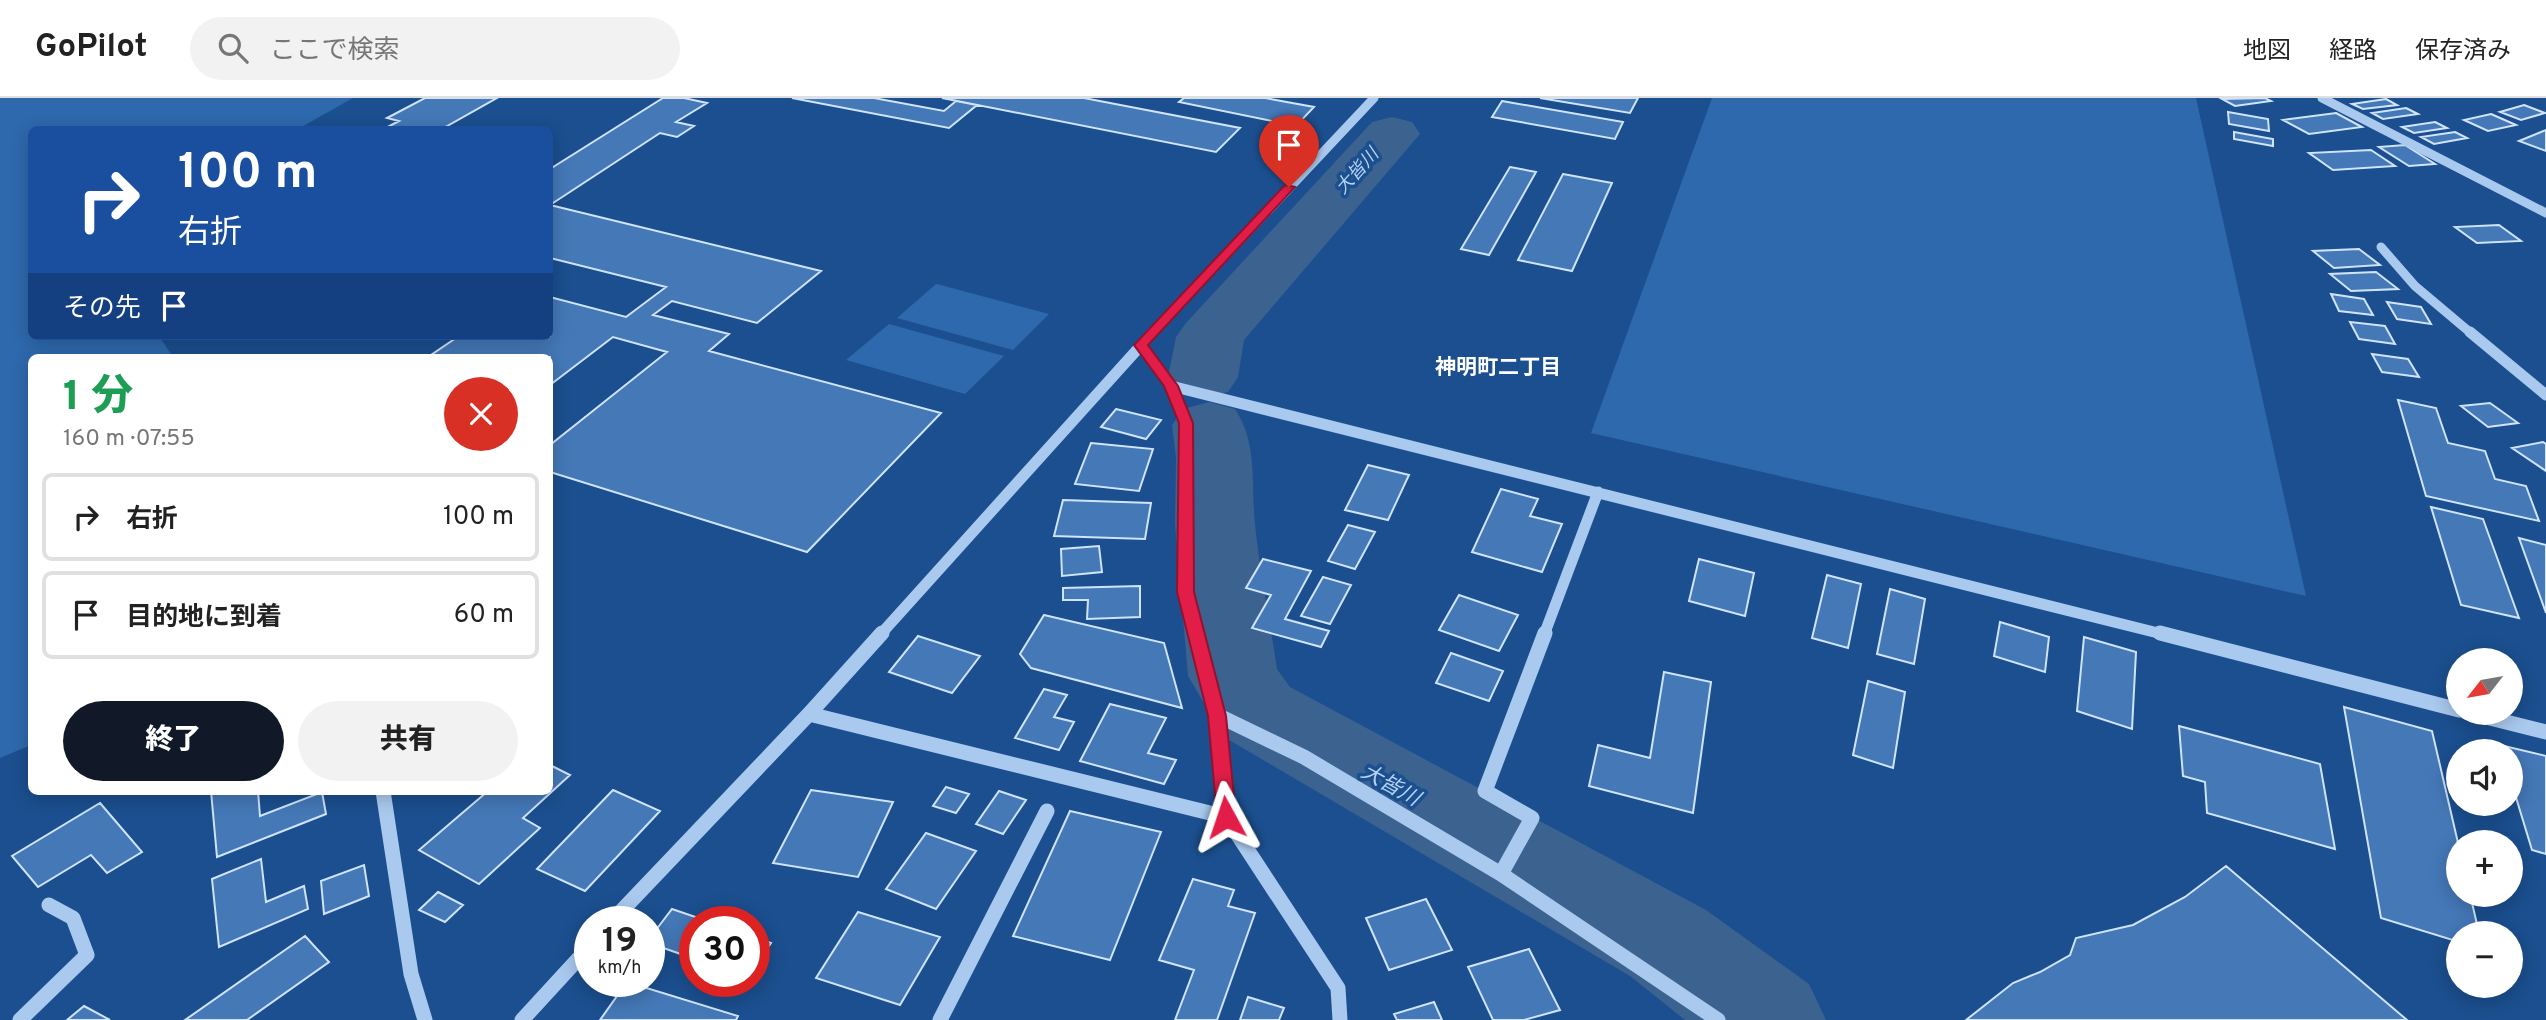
<!DOCTYPE html>
<html lang="ja">
<head>
<meta charset="utf-8">
<style>
  :root { --surface:#fff; --page:#f2f2f2; --text:#222; --muted:#767676; --line:#e0e0e0; --accent:#111827 }
  body { margin:0; font-family:Overpass,"Noto Sans JP",sans-serif; background:var(--page); color:var(--text); height:100vh; display:flex; flex-direction:column; font-size:26px; white-space:nowrap }
  * { box-sizing:border-box; margin:0 }
  p { font-size:23px; color:var(--muted) }
  .icon { flex:none; width:38px; height:38px; fill:none; stroke:currentColor; stroke-width:2; stroke-linecap:round; stroke-linejoin:round }
  .map { position:relative; flex:1; overflow:hidden }
  .details { position:absolute; left:28px; top:256px; width:525px; height:441px; display:flex; flex-direction:column; background:var(--surface); border-radius:10px; box-shadow:0 4px 18px #0003 }
  .details>* { flex:none }
  .hud { position:absolute; left:28px; top:28px; width:525px; height:214px; border-radius:10px; box-shadow:0 4px 18px #0003; background:#1a4fa0; color:#fff; overflow:hidden }
  .needle { width:46px; rotate:239deg }
  .tools { position:absolute; left:2446px; top:550px; display:grid; gap:14px }
  .tools a { display:grid; place-items:center; width:77px; height:77px; border-radius:50%; background:var(--surface); box-shadow:0 4px 18px #0003; font-size:35px }
  .speed { position:absolute; left:574px; top:808px; display:flex; gap:14px; font-size:35px; font-weight:700; text-align:center }
  .speed>* { display:grid; place-content:center; width:91px; height:91px; border-radius:50%; background:var(--surface); box-shadow:0 4px 18px #0003; line-height:1 }
  .speed small { font-size:18px; font-weight:400 }
  .speed .limit { border:10px solid #d22; background:#fff; color:#111 }
  .pin { position:absolute; display:grid; place-items:center; width:60px; height:60px; color:#fff; margin:-72px -30px; border-radius:50% 50% 50% 0; rotate:-45deg; box-shadow:0 0 7px #0007 }
  .pin .icon { rotate:45deg }
  .me { position:absolute; width:77px; margin:-38px; rotate:355deg; stroke-linejoin:round; filter:drop-shadow(0 0 5px #0008) }
  .turn { display:flex; align-items:center; gap:24px; height:147px; padding:0 35px; font-size:32px }
  .turn .icon { width:91px; height:91px; stroke-width:2.5 }
  .turn b { display:block; font-size:49px; line-height:60px }
  .then { display:flex; align-items:center; height:66px; padding:0 35px; background:#0003; gap:14px; font-size:26px }
  .round { display:grid; place-items:center; flex:none; width:74px; height:74px; border-radius:37px; background:var(--page) }
  .overview { display:flex; align-items:center; justify-content:space-between; height:119px; padding:0 35px }
  h1 { font-size:42px; font-weight:800; line-height:52px; color:#1e9e55 }
  .button { display:flex; gap:14px; margin-top:auto; padding:14px 35px }
  .button a { flex:1; height:80px; border-radius:42px; background:var(--accent); color:#fff; font-size:28px; font-weight:800; line-height:80px; text-align:center }
  .button a+a { background:var(--page); color:var(--text) }
  ul { padding:0; list-style:none }
  li { display:flex; align-items:center; gap:21px; height:88px; margin:0 14px 10px; padding:0 21px; border:4px solid var(--line); border-radius:10px }
  li div { flex:1 }
  li b { display:block; font-size:26px }
  li em { font-style:normal }
  header { display:flex; align-items:center; gap:42px; box-sizing:border-box; height:98px; padding:0 35px; background:var(--surface); border-bottom:2px solid var(--line) }
  header strong { font-size:33px }
  nav { display:flex; gap:38px; margin-inline-start:auto; font-size:24px }
  .search { width:490px; height:63px; background:var(--page); display:flex; align-items:center; gap:18px; box-sizing:border-box; padding:0 24px; border-radius:38px; color:var(--muted); font-size:26px }
  .map>svg:first-child { display:block }
</style>
</head>
<body>
<header>
<strong>GoPilot</strong>
<div class="search"><svg class="icon" aria-label="search" viewBox="0 0 24 24"><circle cx="10" cy="10" r="6"/><path d="M15 15l6 6"/></svg>ここで検索</div>
<nav><a>地図</a><a>経路</a><a>保存済み</a></nav>
</header>
<div class="map">
<svg width="2546" height="922" viewBox="0 0 2546 922">
  <rect width="100%" height="100%" fill="#1b4f8f"/>
  <!-- green -->
  <path fill="#2e69ad" d="M0 0H353L298 31 32 32V238H159L173 259H32L31 647 0 660Z
    M1712 0H2196L2306 498 1591 335Z
    M936 186H937L1049 216 1013 252 897 220Z
    M889 226 1004 258 965 296 846 262Z"/>
  <g fill="none" stroke-linecap="round" stroke-linejoin="round">
    <!-- river -->
    <path fill="#3c6290" fill-rule="evenodd" d="M1392 19 1412 24 1420 36 1244 242 1238 279 1228 294 1203 300 1178 294 1168 279 1176 239 1186 225 1372 24Z
      M1209 304 1235 311C1258 345 1251 387 1255 427 1260 475 1270 523 1277 571L1290 589 1706 812 1809 886 1826 922H1685L1630 878 1224 639 1188 578 1175 426 1176 360 1172 327 1183 311Z"/>
  </g>
  <!-- building -->
  <path fill="#4478b7" stroke="#cfe3fa" stroke-width="2" d="M425 0H497L440 32H382L399 23 387 20Z
    M663 0H684L707 5 676 24 694 28 677 39 660 35 550 107V71Z
    M792 0H874L944 13 956 3 977 7 949 30Z
    M942 0H1084L1240 30 1216 54Z
    M1184 0H1265L1314 9 1296 28 1179 4Z
    M1540 0H1638L1630 15Z
    M2265 0 2271 3 2235 8 2222 1Z
    M2386 1 2397 7 2363 11 2352 6Z
    M1502 3 1623 24 1615 41 1492 19Z
    M2524 7 2545 15 2521 22 2500 14Z
    M2406 10 2418 16 2383 21 2372 15Z
    M2228 14 2268 21 2269 33 2229 26Z
    M2336 15 2362 29 2309 36 2283 22Z
    M2491 16 2516 27 2488 33 2464 22Z
    M2435 24 2447 30 2414 35 2402 29Z
    M2546 32V53L2519 43Z
    M2234 34 2273 41V48L2234 41Z
    M2455 34 2467 40 2434 46 2421 39Z
    M2405 47 2435 66 2409 68 2379 49Z
    M2371 52 2395 68 2333 72 2309 55Z
    M1510 69 1536 74 1489 157 1461 151Z
    M1563 76 1612 85 1572 173 1518 162Z
    M550 107 821 173 757 225 672 203 653 217 729 236 709 253 941 315 807 454 550 374V347L667 254 613 239 550 287V259H428L459 238H550V199L626 219 666 189 550 160Z
    M2499 127 2521 143 2477 145 2455 129Z
    M2359 151 2380 167 2334 170 2313 153Z
    M2376 174 2398 191 2351 193 2330 176Z
    M2331 196 2364 201 2373 217 2339 213Z
    M2387 204 2421 209 2431 226 2397 221Z
    M2350 224 2385 228 2395 246 2359 241Z
    M2372 256 2408 261 2419 279 2382 274Z
    M2398 302 2436 310 2448 345 2485 353 2495 381 2526 388 2539 423 2426 398Z
    M2490 305 2518 325 2488 329 2461 308Z
    M1116 311 1161 322 1146 341 1101 329Z
    M2543 344 2546 346V373L2512 350Z
    M1091 345 1153 351 1139 393 1075 386Z
    M1368 367 1409 377 1388 422 1345 412Z
    M1501 391 1538 401 1530 418 1562 426 1542 474 1472 454Z
    M1063 402 1151 405 1145 441 1054 438Z
    M2431 409 2483 421 2519 520 2461 507Z
    M1348 427 1375 434 1355 471 1328 463Z
    M2519 440 2546 447V515Z
    M1099 448 1102 474 1062 478 1061 451Z
    M1263 461 1311 473 1285 521 1329 533 1321 549 1252 530 1271 497 1246 490Z
    M1699 461 1754 475 1745 518 1689 503Z
    M1827 477 1861 486 1848 550 1812 540Z
    M1323 479 1351 487 1330 526 1301 518Z
    M1140 488V519L1087 521 1088 502H1063V490Z
    M1890 491 1925 501 1914 566 1877 556Z
    M1459 497 1518 517 1499 553 1439 532Z
    M1044 517 1164 545 1182 610 1031 570 1020 556Z
    M2000 524 2049 539 2045 574 1994 558Z
    M918 538 980 558 952 595 889 574Z
    M2084 539 2136 554 2132 631 2077 613Z
    M1451 555 1503 573 1489 603 1436 585Z
    M1664 574 1711 584 1693 715 1589 688 1598 647 1650 660Z
    M1868 583 1905 594 1893 670 1853 657Z
    M1044 591 1067 597 1054 619 1074 624 1059 652 1015 640Z
    M1110 606 1166 620 1148 655 1176 662 1164 686 1080 663Z
    M2344 609 2432 633 2459 749V796H2470L2479 835H2459V844L2381 820Z
    M2179 628 2320 666 2335 751 2207 715 2205 684 2183 678Z
    M2500 647 2546 658V756L2532 752 2511 683V653H2502Z
    M550 667 570 677 523 720 540 730 479 786 419 752 488 693H550Z
    M946 689 969 696 956 715 933 708Z
    M613 692 660 713 585 793 537 771Z
    M811 692 893 704 858 779 773 765Z
    M211 693H258L260 718 322 694 326 716 217 759Z
    M999 693 1026 702 1003 736 976 726Z
    M100 705 142 754 107 775 91 757 38 789 12 758Z
    M1070 713 1161 734 1110 862 1013 838Z
    M926 735 976 753 936 811 886 791Z
    M261 761 266 804 304 788 308 811 219 849 212 781Z
    M364 767 369 798 324 816 321 783Z
    M2226 768 2407 922H1966L2013 885 2040 874 2070 857 2076 840 2133 827 2185 799Z
    M1193 781 1234 792 1228 808 1255 815 1217 922H1175L1194 872 1159 862Z
    M438 794 463 807 445 824 419 812Z
    M1426 801 1452 852 1389 872 1366 820Z
    M672 811 710 824H695V861L649 845V841Z
    M858 814 940 839 900 907 816 880Z
    M305 838 329 864 247 922H185Z
    M754 839 771 845 754 869Z
    M1529 851 1560 912 1524 922H1493L1468 869Z
    M627 884 738 918 736 922H600Z
    M1248 899 1284 910 1279 922H1240Z
    M1434 904 1442 922H1397L1394 916Z
    M84 908 110 922H67Z"/>
  <g fill="none" stroke-linecap="round" stroke-linejoin="round">
    <!-- minor-far2 -->
    <path stroke="#a9c9ee" stroke-width="9" d="M2322 0 2546 115
      M2381 149 2415 188 2472 236
      M1152 236 1374 0"/>
    <!-- minor-far1 -->
    <path stroke="#a9c9ee" stroke-width="11" d="M2470 234 2546 297
      M1141 247 1171 288 1186 325 1185 494 1196 537
      M1171 288 2166 537
      M880 537 1153 234
      M1544 537 1598 394"/>
    <!-- minor -->
    <path stroke="#a9c9ee" stroke-width="15" d="M1196 535 1217 617 1226 719 1338 890 1340 922
      M2160 535 2459 612
      M2466 614 2546 634
      M809 616 1226 719
      M1217 617 1304 659 1501 776 1718 922
      M383 693 411 876 425 922
      M1501 776 1532 720 1485 693 1545 535
      M611 824 809 616 882 535
      M20 922 87 857 73 820 49 807
      M522 922 590 848
      M940 922 1047 713"/>
  </g>
  <!-- route -->
  <path fill="#e11d48" stroke="#92132f" stroke-width="2" d="M1285 87 1295 89 1148 247 1178 288 1193 325 1194 494 1226 618 1236 719 1233 725 1226 727 1220 725 1217 719 1208 618 1177 494 1179 325 1164 288 1134 247Z"/>
  <g text-anchor="middle" dominant-baseline="central" stroke-width="7" stroke-linejoin="round" paint-order="stroke">
    <!-- far-water labels -->
    <g font-size="18" font-style="italic" fill="#b5d3f5" stroke="#1b4f8f">
      <text transform="translate(1358 74) rotate(-48)">大皆川</text>
    </g>
    <!-- neighbourhood labels -->
    <g font-size="21" font-weight="bold" fill="#fff" stroke="#1b4f8f">
      <text x="1498" y="270">神明町二丁目</text>
    </g>
    <!-- water labels -->
    <g font-size="21" font-style="italic" fill="#b5d3f5" stroke="#1b4f8f">
      <text transform="translate(1390 688) rotate(29)">大皆川</text>
    </g>
  </g>
</svg>
<div class="tools">
<a><svg class="needle" viewBox="-14 -14 28 28"><path d="M0-13l5 13h-10z" fill="#e53935"/><path d="M0 13l5-13h-10z" fill="#767676"/></svg></a>
<a><svg class="icon" aria-label="sound" viewBox="0 0 24 24"><path d="M4 9h4l5-4v14l-5-4H4zM17 9q2 3 0 6"/></svg></a>
<a>+</a>
<a>−</a>
</div>
<div class="speed"><div>19<small>km/h</small></div><div class="limit">30</div></div>
<div class="pin" style="left:1289px;top:89px;background:#d93025"><svg class="icon" aria-label="arrive" viewBox="0 0 24 24"><path d="M6 21V4h12l-3 4 3 4H6"/></svg></div>
<svg class="me" style="left:1226px;top:719px" viewBox="-20 -20 40 40"><path d="M0-17L14 15 0 8-14 15z" fill="#e11d48" stroke="#fff" stroke-width="4"/></svg>
<div class="hud">
<div class="turn"><svg class="icon" aria-label="right" viewBox="0 0 24 24"><path d="M7 20v-9h11M14 6l5 5-5 5"/></svg><div><b>100 m</b>右折</div></div>
<div class="then">その先<svg class="icon" aria-label="arrive" viewBox="0 0 24 24"><path d="M6 21V4h12l-3 4 3 4H6"/></svg></div>
</div>
<section class="details">
<div class="overview"><div><h1>1 分</h1><p>160 m · 07:55</p></div><a class="round" style="background:#d93025;color:#fff"><svg class="icon" aria-label="close" viewBox="0 0 24 24"><path d="M6 6l12 12M18 6L6 18"/></svg></a></div>
<ul>
<li><svg class="icon" aria-label="right" viewBox="0 0 24 24"><path d="M7 20v-9h11M14 6l5 5-5 5"/></svg><div><b>右折</b></div><em>100 m</em></li>
<li><svg class="icon" aria-label="arrive" viewBox="0 0 24 24"><path d="M6 21V4h12l-3 4 3 4H6"/></svg><div><b>目的地に到着</b></div><em>60 m</em></li>
</ul>
<div class="button"><a>終了</a><a>共有</a></div>
</section>
</div>
</body>
</html>
